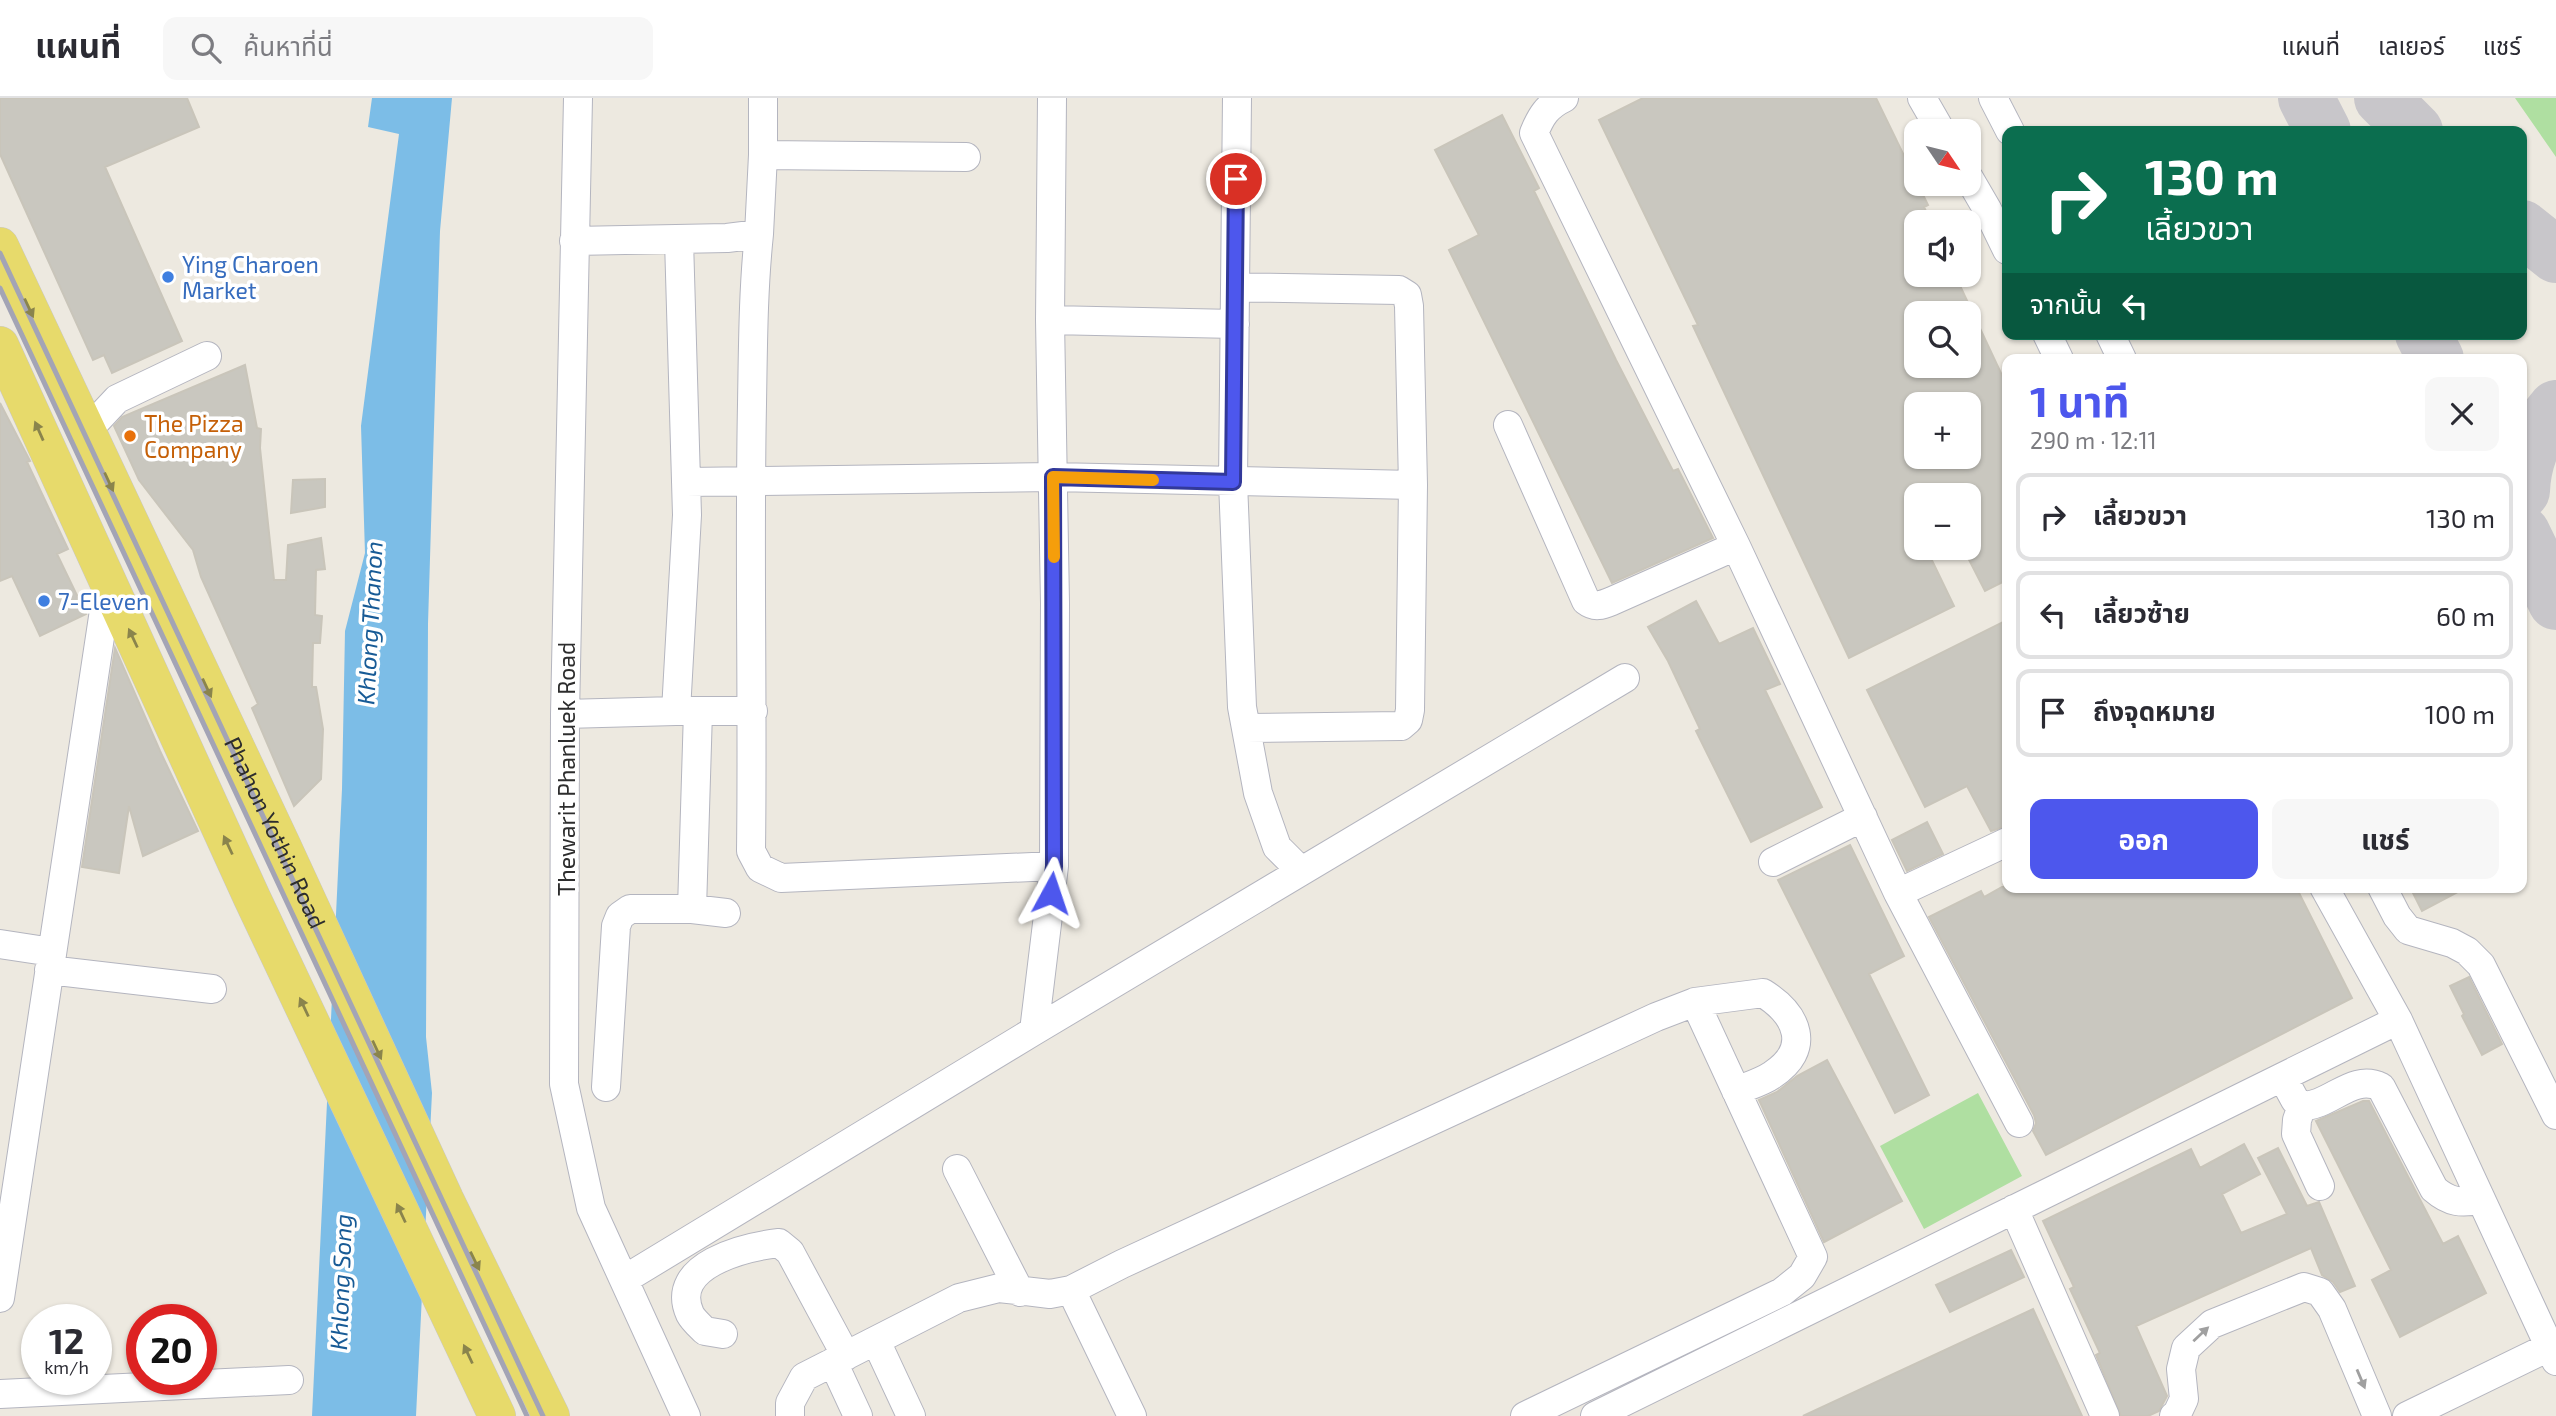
<!DOCTYPE html>
<html lang="th">
<head>
<meta charset="utf-8">
<style>
  :root { --surface:#fff; --page:#f7f7f7; --text:#2b2b33; --muted:#7c7c81; --line:#e1e1e2; --accent:#4d57ed }
  body { margin:0; font-family:"Exo 2","Noto Sans Thai",sans-serif; background:var(--page); color:var(--text); height:100vh; display:flex; flex-direction:column; font-size:26px; white-space:nowrap }
  * { box-sizing:border-box; margin:0 }
  p { font-size:23px; color:var(--muted) }
  .icon { flex:none; width:38px; height:38px; fill:none; stroke:currentColor; stroke-width:2; stroke-linecap:round; stroke-linejoin:round }
  .map { position:relative; flex:1; overflow:hidden }
  .drawer { position:absolute; left:2002px; top:256px; width:525px; height:539px; display:flex; flex-direction:column; background:var(--surface); border-radius:14px; box-shadow:0 2px 5px #0004 }
  .drawer>* { flex:none }
  .top-card { position:absolute; left:2002px; top:28px; width:525px; height:214px; border-radius:14px; box-shadow:0 2px 5px #0004; background:#0b6e4f; color:#fff; overflow:hidden }
  .needle { width:46px; rotate:125deg }
  .fabs { position:absolute; left:1904px; top:21px; display:grid; gap:14px }
  .fabs a { display:grid; place-items:center; width:77px; height:77px; border-radius:14px; background:var(--surface); box-shadow:0 2px 5px #0004; font-size:35px }
  .speed { position:absolute; left:21px; top:1206px; display:flex; gap:14px; font-size:35px; font-weight:700; text-align:center }
  .speed>* { display:grid; place-content:center; width:91px; height:91px; border-radius:50%; background:var(--surface); box-shadow:0 2px 5px #0004; line-height:1 }
  .speed small { font-size:18px; font-weight:400 }
  .speed .limit { border:10px solid #d22; background:#fff; color:#111 }
  .pin { position:absolute; display:grid; place-items:center; width:60px; height:60px; color:#fff; margin:-30px; border:4px solid #fff; border-radius:50%; box-shadow:0 2px 7px #0007 }
  .me { position:absolute; width:77px; margin:-38px; rotate:5deg; stroke-linejoin:round; filter:drop-shadow(0 0 5px #0008) }
  .turn { display:flex; align-items:center; gap:24px; height:147px; padding:0 28px; font-size:32px }
  .turn .icon { width:91px; height:91px; stroke-width:2.5 }
  .turn b { display:block; font-size:49px; line-height:60px }
  .then { display:flex; align-items:center; height:66px; padding:0 28px; background:#0003; gap:14px; font-size:26px }
  .round { display:grid; place-items:center; flex:none; width:74px; height:74px; border-radius:14px; background:var(--page) }
  .head { display:flex; align-items:center; justify-content:space-between; height:119px; padding:0 28px }
  h1 { font-size:42px; font-weight:700; line-height:52px; color:var(--accent) }
  .button { display:flex; gap:14px; margin-top:auto; padding:14px 28px }
  .button a { flex:1; height:80px; border-radius:14px; background:var(--accent); color:#fff; font-size:28px; font-weight:700; line-height:80px; text-align:center }
  .button a+a { background:var(--page); color:var(--text) }
  ul { padding:0; list-style:none }
  li { display:flex; align-items:center; gap:21px; height:88px; margin:0 14px 10px; padding:0 14px; border:4px solid var(--line); border-radius:14px }
  li div { flex:1 }
  li b { display:block; font-size:26px }
  li em { font-style:normal }
  header { display:flex; align-items:center; gap:42px; box-sizing:border-box; height:98px; padding:0 35px; background:var(--surface); border-bottom:2px solid var(--line) }
  header strong { font-size:33px }
  nav { display:flex; gap:38px; margin-inline-start:auto; font-size:24px }
  .search { width:490px; height:63px; background:var(--page); display:flex; align-items:center; gap:18px; box-sizing:border-box; padding:0 24px; border-radius:14px; color:var(--muted); font-size:26px }
  .map>svg:first-child { display:block }
</style>
</head>
<body>
<header>
<strong>แผนที่</strong>
<div class="search"><svg class="icon" aria-label="search" viewBox="0 0 24 24"><circle cx="10" cy="10" r="6"/><path d="M15 15l6 6"/></svg>ค้นหาที่นี่</div>
<nav><a>แผนที่</a><a>เลเยอร์</a><a>แชร์</a></nav>
</header>
<div class="map">
<svg width="2556" height="1318" viewBox="0 0 2556 1318">
  <rect width="100%" height="100%" fill="#ede9e0"/>
  <!-- green -->
  <path fill="#afdfa1" d="M2515 0H2556V59Z
    M1978 995 2022 1078 1924 1131 1880 1048Z"/>
  <!-- water -->
  <path fill="#7cbde7" d="M372 0H452L440 133 428 526 426 939 432 995 416 1318H312L342 691 345 533 365 455 361 328 399 36 368 29Z"/>
  <g fill="none" stroke-linecap="round" stroke-linejoin="round">
    <!-- taxiway -->
    <path stroke="#c8c6ca" stroke-width="56" d="M2306 0 2323 33
      M2382 0 2415 33
      M2522 130 2556 157
      M2423 236 2436 261
      M2522 393C2523 361 2535 334 2556 310
      M2522 435 2556 504"/>
  </g>
  <!-- building -->
  <path fill="#c9c7bf" stroke="#c9c5ba" stroke-width="2" fill-rule="evenodd" d="M0 0H187L199 29 105 69 182 243 112 275 104 257 93 262 0 56Z
    M1643 0H1876L1928 107 1924 109 1931 124H1916V177H1955L2007 288V482L1985 493 1963 450H1969V397H1916V450H1926L1954 508 1849 560 1693 228 1698 227 1599 22ZM1916 215H1969V268H1916ZM1916 306H1969V359H1916Z
    M1502 17 1539 90 1534 93 1616 262 1673 373 1678 371 1713 440 1612 485 1449 152 1479 137 1435 52Z
    M245 267 257 330 261 331 260 350 274 482H286L288 447 321 440 325 471 316 472 315 517 322 518 320 545H313L312 589H316L323 631 321 681 294 708 252 610 258 606 201 479 193 452 139 382 114 328 122 319Z
    M0 305 30 363 27 364 68 451 57 456 86 516 40 538 12 478 0 483Z
    M325 381V409L291 415 293 382Z
    M1696 503 1719 546 1753 530 1780 586 1765 592 1822 709 1751 744 1696 633 1700 631 1668 563 1648 529Z
    M2007 522V728L1991 733 1967 688 1925 709 1867 592Z
    M115 550 160 653 198 733 143 758 129 708 119 775 82 769Z
    M1927 724 1943 756 1907 773 1892 742Z
    M1850 747 1904 858 1869 876 1929 997 1895 1015 1778 782Z
    M2002 789H2296L2352 900 2046 1057 2033 1033 2036 1025 2034 1017 1929 819 1981 793 1984 799Z
    M2410 789H2467L2422 813Z
    M2469 879 2502 946 2482 957 2462 918 2464 916 2450 888Z
    M1827 962 1902 1103 1824 1144 1759 1002 1777 994 1797 978Z
    M2363 1003H2369L2443 1146 2458 1138 2486 1195 2400 1239 2372 1182 2391 1172 2316 1023Z
    M2244 1046 2260 1076 2222 1096 2241 1135 2287 1116 2258 1060 2278 1050 2307 1108 2319 1104 2355 1188 2340 1194 2333 1184 2322 1177 2311 1150 2136 1228 2167 1298 2159 1313 2148 1318H2121L2096 1257 2100 1255 2070 1191 2074 1189 2043 1123 2191 1051 2200 1070Z
    M2011 1152 2024 1179 1950 1214 1936 1187Z
    M2033 1211 2082 1318H1803Z"/>
  <g fill="none" stroke-linecap="round" stroke-linejoin="round">
    <!-- minor casing -->
    <g stroke="#b4b5bf" stroke-width="30">
      <path id="minor" d="M578 0 565 616 564 986 591 1110 686 1318
        M1237 0 1233 384 1242 609 1258 695 1277 749 1301 773
        M1564 0C1547 8 1541 18 1534 35L1736 448 1898 795 2007 744
        M1922 0 1941 33
        M1993 0 2010 33
        M763 57 966 59
        M1969 80 1987 111 2007 152
        M759 136 763 57V0
        M679 142 687 417 676 613H753
        M574 143 727 140 759 136C753 193 753 249 752 306 749 455 753 604 751 753L760 770 781 780 1054 768
        M1235 189 1399 192 1407 197 1409 208 1413 387 1410 612 1408 622 1401 628 1246 630
        M1050 222 1235 226
        M2047 236 2059 261
        M2110 236 2122 261
        M1508 327 1586 503C1595 510 1602 507 1612 503L1736 448
        M86 334 117 301 207 258
        M686 384 1053 379 1413 387
        M565 616 676 613
        M1773 764 1863 719
        M2324 789 2398 922
        M2382 789 2397 818 2408 832 2452 845 2467 853 2481 867 2556 1017
        M1898 795 2019 1025
        M692 811 726 815
        M0 846 52 854
        M49 872 212 891
        M1695 904 1763 895C1798 917 1812 951 1772 977 1762 984 1748 988 1736 993
        M1034 933 1054 768 1055 505 1050 222 1052 0
        M2283 980 2295 1002 2302 1008C2331 1008 2352 975 2381 989L2434 1091C2450 1105 2461 1105 2481 1102
        M606 989 616 828 620 818 630 811H692L698 613
        M2302 1008 2297 1022 2296 1036 2320 1088
        M957 1071 1020 1194
        M2014 1111 2105 1318
        M625 1181 1034 933 1625 580
        M1071 1192 1132 1318
        M0 1200 108 486
        M723 1236 705 1233C700 1228 693 1222 690 1216 668 1167 745 1149 779 1145L790 1154 846 1258
        M876 1243 911 1318
        M833 1264 858 1318
        M0 1296 289 1282
        M790 1318V1305L804 1279 959 1200 999 1190 1050 1196 1071 1192 1122 1166 1656 919 1695 904 1813 1159 1802 1178 1782 1194 1525 1318
        M1595 1318 2398 922 2556 1263
        M2174 1318 2177 1316 2184 1301 2181 1271 2186 1250 2212 1226 2304 1189 2320 1194 2332 1211 2377 1318
        M2407 1318 2549 1249"/>
    </g>
    <!-- major casing -->
    <g stroke="#c8c8c8" stroke-width="38">
      <g id="major">
        <path id="s1" d="M0 148 282 747 445 1101 551 1318"/>
        <path d="M0 247 252 800 497 1318"/>
      </g>
    </g>
    <!-- minor -->
    <use href="#minor" stroke="#fff" stroke-width="28"/>
    <!-- major -->
    <use href="#major" stroke="#e7da6b" stroke-width="37"/>
    <!-- rail -->
    <path stroke="#a3a4b5" stroke-width="5" d="M0 155 543 1318
      M0 190 527 1318"/>
  </g>
  <!-- one-way arrows -->
  <defs><path id="oneway-solid" d="M-6-.8H1V-3.2L6.5 0L1 3.2V.8H-6Z" transform="scale(1.75)"/></defs>
  <g fill="#8a844c">
    <use href="#oneway-solid" transform="translate(29 210) rotate(65)"/>
    <use href="#oneway-solid" transform="translate(39 333) rotate(-114)"/>
    <use href="#oneway-solid" transform="translate(109 384) rotate(65)"/>
    <use href="#oneway-solid" transform="translate(133 540) rotate(-115)"/>
    <use href="#oneway-solid" transform="translate(207 590) rotate(65)"/>
    <use href="#oneway-solid" transform="translate(228 747) rotate(-115)"/>
    <use href="#oneway-solid" transform="translate(304 909) rotate(-115)"/>
    <use href="#oneway-solid" transform="translate(377 952) rotate(65)"/>
    <use href="#oneway-solid" transform="translate(401 1115) rotate(-115)"/>
    <use href="#oneway-solid" transform="translate(475 1163) rotate(64)"/>
    <use href="#oneway-solid" transform="translate(468 1256) rotate(-115)"/>
  </g>
  <g fill="#a0a0a0">
    <use href="#oneway-solid" transform="translate(2201 1236) rotate(-43)"/>
    <use href="#oneway-solid" transform="translate(2361 1281) rotate(67)"/>
  </g>
  <g fill="none" stroke-linecap="round" stroke-linejoin="round">
    <!-- route casing -->
    <g stroke="#32399a" stroke-width="18">
      <path id="route" d="M1051 795 1054 768 1053 379 1233 384 1236 81"/>
    </g>
    <!-- route -->
    <use href="#route" stroke="#4d57ed" stroke-width="12"/>
    <!-- slow -->
    <path stroke="#f59e0b" stroke-width="12" d="M1054 459 1053 379 1153 382"/>
  </g>
  <!-- markers -->
  <g fill="#3f7fe0" stroke="#fff" stroke-width="2.5">
    <circle cx="168" cy="179" r="7"/>
    <circle cx="44" cy="503" r="7"/>
  </g>
  <circle fill="#e8710a" stroke="#fff" stroke-width="2.5" cx="130" cy="338" r="7"/>
  <g text-anchor="middle" dominant-baseline="central" stroke-width="7" stroke-linejoin="round" paint-order="stroke">
    <!-- shop labels -->
    <g font-size="23" fill="#366cbe" stroke="#fff" text-anchor="start">
      <text x="182" y="166">Ying Charoen<tspan x="182" dy="26">Market</tspan></text>
      <text x="58" y="503">7-Eleven</text>
    </g>
    <!-- food labels -->
    <g font-size="23" fill="#c56008" stroke="#fff" text-anchor="start">
      <text x="144" y="325">The Pizza<tspan x="144" dy="26">Company</tspan></text>
    </g>
    <!-- street labels -->
    <g font-size="23" fill="#2d2d2d" stroke="#fff">
      <text transform="translate(566 671) rotate(-90)">Thewarit Phanluek Road</text>
      <text stroke="none"><textPath href="#s1" startOffset="648">Phahon Yothin Road</textPath></text>
    </g>
    <!-- water labels -->
    <g font-size="24" font-style="italic" fill="#185b96" stroke="#fff">
      <text transform="translate(369 525) rotate(-87)">Khlong Thanon</text>
      <text transform="translate(340 1184) rotate(-88)">Khlong Song</text>
    </g>
  </g>
</svg>
<div class="fabs">
<a><svg class="needle" viewBox="-14 -14 28 28"><path d="M0-13l5 13h-10z" fill="#e53935"/><path d="M0 13l5-13h-10z" fill="#7c7c81"/></svg></a>
<a><svg class="icon" aria-label="sound" viewBox="0 0 24 24"><path d="M4 9h4l5-4v14l-5-4H4zM17 9q2 3 0 6"/></svg></a>
<a><svg class="icon" aria-label="search" viewBox="0 0 24 24"><circle cx="10" cy="10" r="6"/><path d="M15 15l6 6"/></svg></a>
<a>+</a>
<a>−</a>
</div>
<div class="speed"><div>12<small>km/h</small></div><div class="limit">20</div></div>
<div class="pin" style="left:1236px;top:81px;background:#d93025"><svg class="icon" aria-label="arrive" viewBox="0 0 24 24"><path d="M6 21V4h12l-3 4 3 4H6"/></svg></div>
<svg class="me" style="left:1051px;top:795px" viewBox="-20 -20 40 40"><path d="M0-17L14 15 0 8-14 15z" fill="#4d57ed" stroke="#fff" stroke-width="4"/></svg>
<div class="top-card">
<div class="turn"><svg class="icon" aria-label="right" viewBox="0 0 24 24"><path d="M7 20v-9h11M14 6l5 5-5 5"/></svg><div><b>130 m</b>เลี้ยวขวา</div></div>
<div class="then">จากนั้น<svg class="icon" aria-label="left" viewBox="0 0 24 24"><path d="M17 20v-9H6M10 6l-5 5 5 5"/></svg></div>
</div>
<section class="drawer">
<div class="head"><div><h1>1 นาที</h1><p>290 m · 12:11</p></div><a class="round"><svg class="icon" aria-label="close" viewBox="0 0 24 24"><path d="M6 6l12 12M18 6L6 18"/></svg></a></div>
<ul>
<li><svg class="icon" aria-label="right" viewBox="0 0 24 24"><path d="M7 20v-9h11M14 6l5 5-5 5"/></svg><div><b>เลี้ยวขวา</b></div><em>130 m</em></li>
<li><svg class="icon" aria-label="left" viewBox="0 0 24 24"><path d="M17 20v-9H6M10 6l-5 5 5 5"/></svg><div><b>เลี้ยวซ้าย</b></div><em>60 m</em></li>
<li><svg class="icon" aria-label="arrive" viewBox="0 0 24 24"><path d="M6 21V4h12l-3 4 3 4H6"/></svg><div><b>ถึงจุดหมาย</b></div><em>100 m</em></li>
</ul>
<div class="button"><a>ออก</a><a>แชร์</a></div>
</section>
</div>
</body>
</html>
